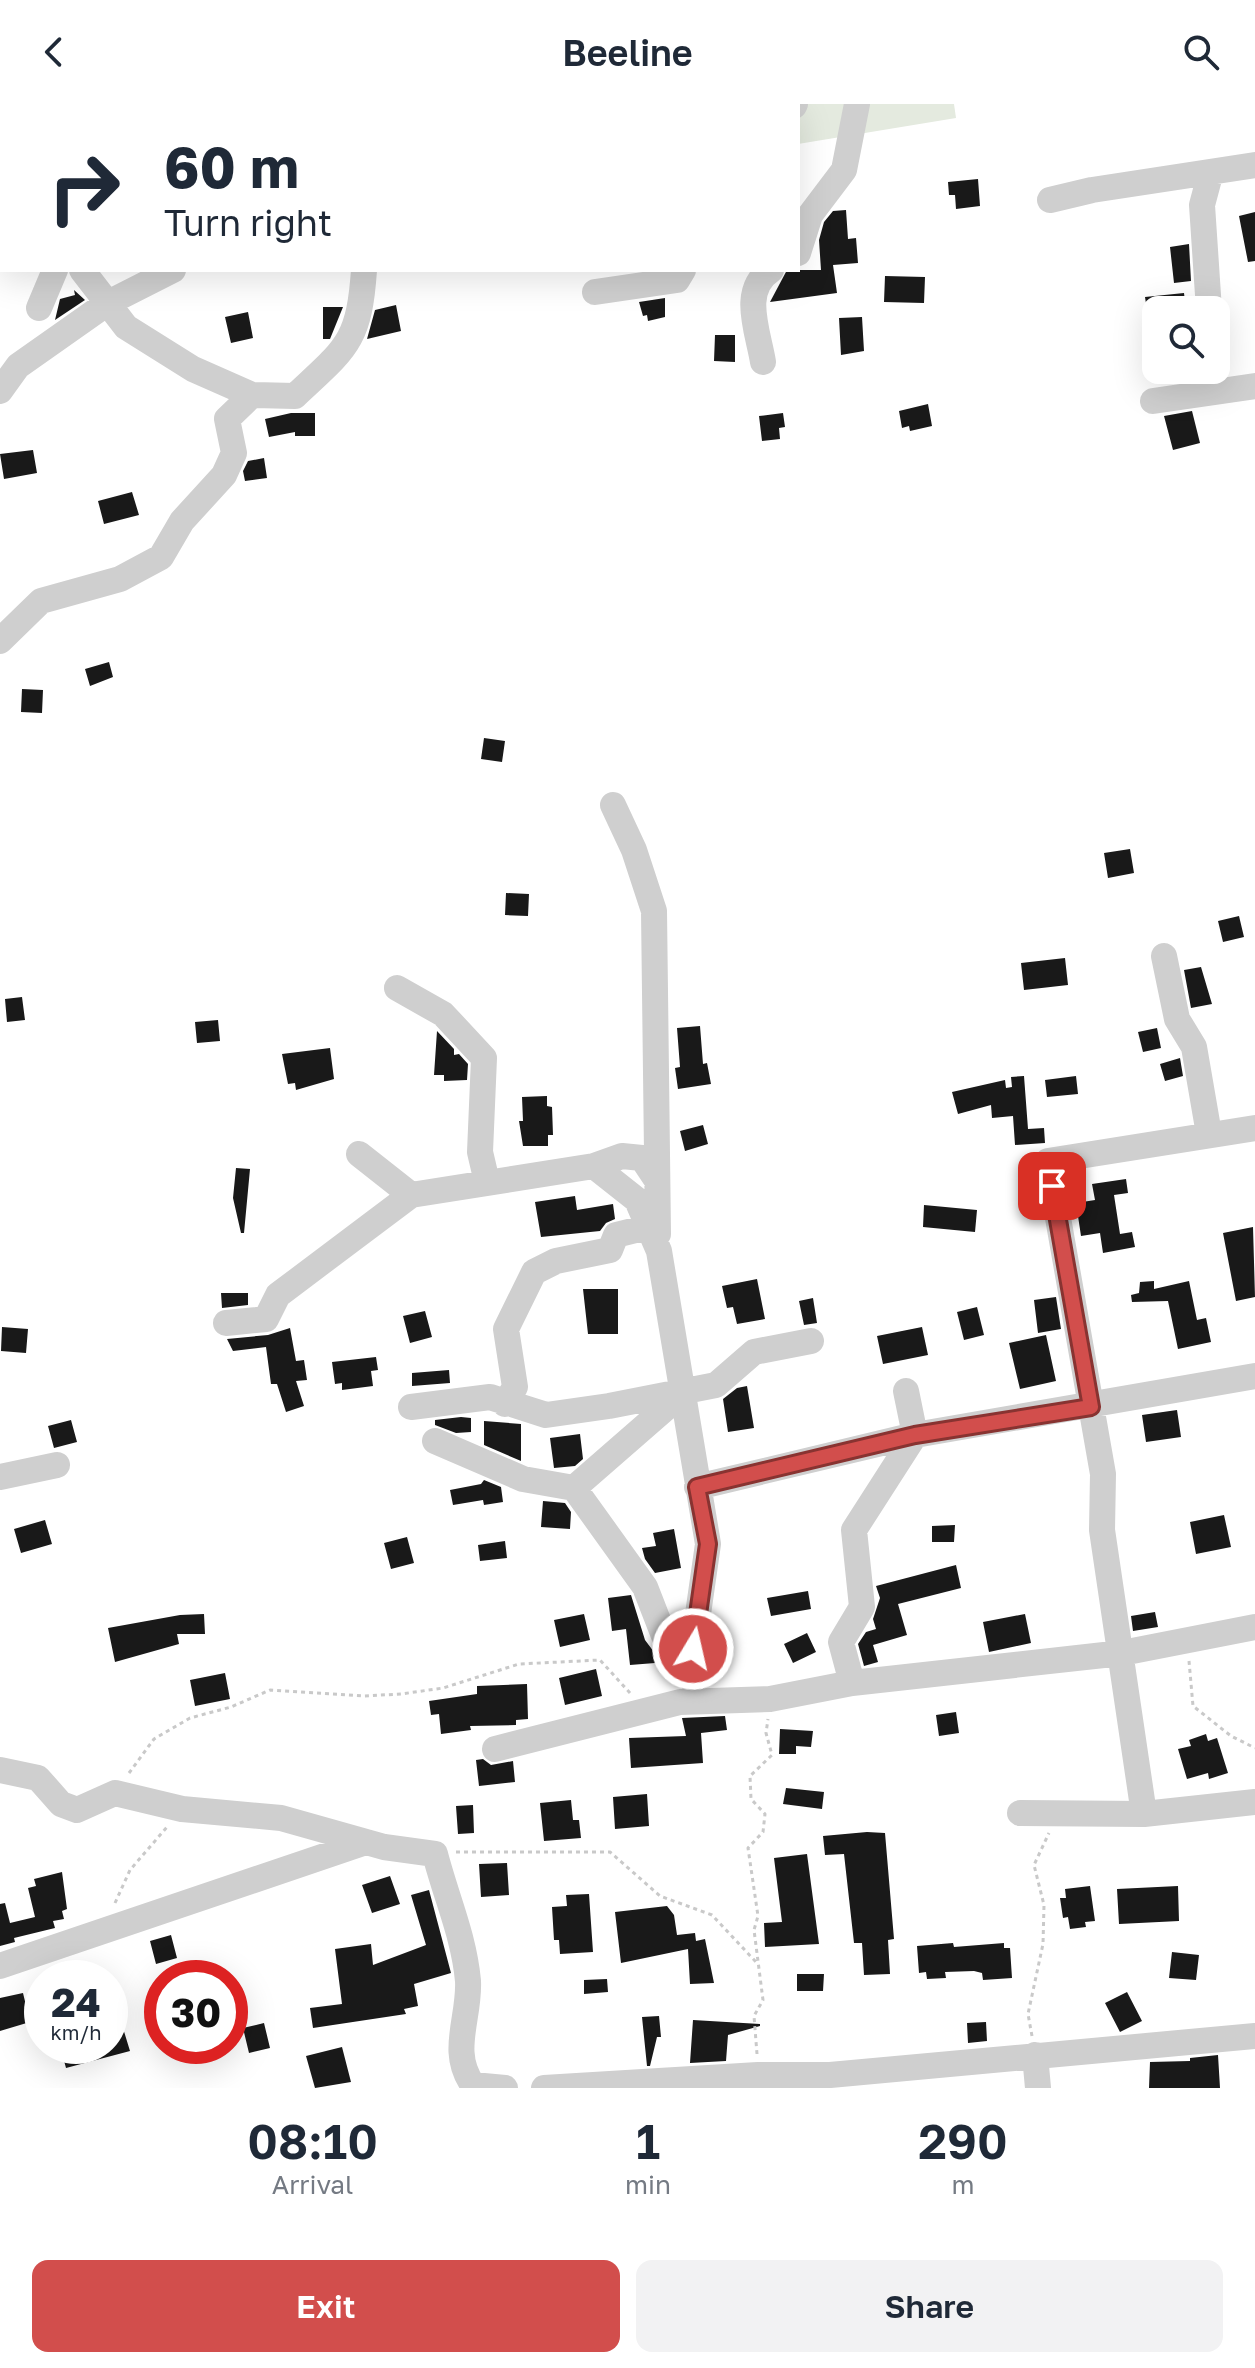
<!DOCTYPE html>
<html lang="en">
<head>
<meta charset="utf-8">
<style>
  :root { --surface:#fff; --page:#f2f2f3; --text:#1f2937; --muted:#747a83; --accent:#d24e4c }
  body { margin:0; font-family:"Golos Text",sans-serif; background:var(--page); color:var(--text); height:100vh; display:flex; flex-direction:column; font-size:30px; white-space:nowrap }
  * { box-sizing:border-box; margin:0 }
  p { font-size:26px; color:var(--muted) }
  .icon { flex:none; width:44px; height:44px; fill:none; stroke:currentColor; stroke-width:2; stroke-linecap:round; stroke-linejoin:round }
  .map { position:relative; height:1984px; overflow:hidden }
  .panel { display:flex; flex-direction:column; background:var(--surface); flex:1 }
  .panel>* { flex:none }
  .guide { position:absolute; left:0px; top:0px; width:800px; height:168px; box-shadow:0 8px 32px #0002; background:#fff; color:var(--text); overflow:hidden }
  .tools { position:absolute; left:1142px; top:192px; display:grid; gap:16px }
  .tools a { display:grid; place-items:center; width:88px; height:88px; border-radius:16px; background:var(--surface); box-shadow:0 8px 32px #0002; font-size:40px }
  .speed { position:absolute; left:24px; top:1856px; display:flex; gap:16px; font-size:40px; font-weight:700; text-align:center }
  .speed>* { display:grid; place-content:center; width:104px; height:104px; border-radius:50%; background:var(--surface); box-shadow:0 8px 32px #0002; line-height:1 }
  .speed small { font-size:20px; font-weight:400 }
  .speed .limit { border:12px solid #d22; background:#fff; color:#111 }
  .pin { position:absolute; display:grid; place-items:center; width:68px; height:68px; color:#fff; margin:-34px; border-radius:16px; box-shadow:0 4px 12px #0006 }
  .me { position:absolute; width:88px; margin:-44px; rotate:9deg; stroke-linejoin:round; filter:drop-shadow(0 0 6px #0008) }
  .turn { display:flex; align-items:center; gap:28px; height:168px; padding:0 32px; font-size:36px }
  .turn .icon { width:104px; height:104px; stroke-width:2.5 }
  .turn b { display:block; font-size:56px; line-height:68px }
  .eta { display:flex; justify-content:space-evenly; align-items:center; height:136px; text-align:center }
  .eta b { font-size:48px; font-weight:600; line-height:56px }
  .button { display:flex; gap:16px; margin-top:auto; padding:16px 32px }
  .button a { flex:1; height:92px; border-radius:16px; background:var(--accent); color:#fff; font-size:32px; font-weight:600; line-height:92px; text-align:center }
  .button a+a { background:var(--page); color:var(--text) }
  header { display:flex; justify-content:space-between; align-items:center; height:104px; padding:0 32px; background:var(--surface); font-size:36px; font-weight:600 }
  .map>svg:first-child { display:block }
</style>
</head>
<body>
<header><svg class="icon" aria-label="back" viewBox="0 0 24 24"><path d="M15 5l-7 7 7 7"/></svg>Beeline<svg class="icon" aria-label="search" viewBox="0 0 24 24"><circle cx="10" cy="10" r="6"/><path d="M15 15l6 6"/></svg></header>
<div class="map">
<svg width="1255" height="1984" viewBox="0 0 1255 1984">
  <rect width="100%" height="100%" fill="#fff"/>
  <!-- green -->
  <path fill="#e4eadf" d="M701 0H954L956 14 798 40V2Z"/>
  <!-- building -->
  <path fill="#191919" d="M978 75 980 102 956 105 955 91H949L948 78Z
    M846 106 848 135 856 134 858 159 833 161 837 189 770 198 787 166H821L819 136 824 118 833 107Z
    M1255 108V157L1248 158 1239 112Z
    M1189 140 1191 177 1174 179 1170 143Z
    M885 172 925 173 924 199 884 198Z
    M74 186 85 196 55 216 60 195 75 191Z
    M1184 189 1186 206H1147L1145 193Z
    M665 194V213L648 217 647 211 643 212 639 198Z
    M396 201 401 227 367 235 375 206Z
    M323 203H343L330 235H323Z
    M248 208 253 234 231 239 225 213Z
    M862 213 864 247 841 251 839 214Z
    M715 231H735V258L714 257Z
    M928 300 932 322 910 327 909 322 902 324 899 307Z
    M1192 307 1200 339 1173 346 1164 312Z
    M291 309H315V332H295V328L269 333 265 315Z
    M783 309 785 323 779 324 780 335 762 337 759 312Z
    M33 346 37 369 4 375 0 350Z
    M264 354 267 374 245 377 243 367 248 357Z
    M132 388 139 411 104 420 98 397Z
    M109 558 113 573 90 582 85 565Z
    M22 585 43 586 42 609 21 608Z
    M484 634 505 637 502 658 481 655Z
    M1130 745 1134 769 1108 774 1104 749Z
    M506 789 529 790 528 812 505 811Z
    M1239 812 1244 833 1223 838 1218 817Z
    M1065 854 1068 881 1024 886 1021 859Z
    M1201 863 1212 900 1191 904 1184 866Z
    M22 893 25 916 7 918 5 895Z
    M218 916 220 937 197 939 195 918Z
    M700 922 703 960 707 959 711 980 678 985 675 964 680 963 677 924Z
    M1157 924 1161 944 1143 948 1138 928Z
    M437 927 454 945V951L459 950 468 960 467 976 444 977V971H434Z
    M330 944 334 975 296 986 295 979 288 980 282 950Z
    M1180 954 1183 972 1165 977 1160 960Z
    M1024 972 1028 1025 1044 1024 1045 1039 1015 1041 1013 1012 992 1014 991 1001 958 1010 952 988 1005 976 1006 984 1012 983 1011 973Z
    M1076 972 1078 990 1047 993 1045 976Z
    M547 992V1002L552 1003 553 1031H548V1042H523L519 1017H523L522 993Z
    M703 1021 708 1040 685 1047 680 1027Z
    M236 1064 250 1065 244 1129H241L233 1094Z
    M1126 1075 1128 1089 1114 1091 1120 1130 1132 1128 1135 1143 1103 1149 1100 1129 1081 1132 1076 1099 1095 1096 1092 1080Z
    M575 1092 577 1106 613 1100 615 1115 606 1119 600 1127 541 1133 535 1098Z
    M924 1101 977 1106 975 1128 923 1123Z
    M1253 1123 1255 1193 1236 1197 1223 1129Z
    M757 1175 765 1215 737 1220 733 1203 727 1204 722 1182Z
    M1154 1177V1185L1189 1177 1197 1216 1206 1214 1211 1238 1178 1245 1168 1197 1132 1198 1131 1191 1139 1189 1140 1178Z
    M583 1185H618V1230H588Z
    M221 1189H248V1201L222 1204Z
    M1056 1193 1061 1225 1038 1229 1034 1196Z
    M813 1194 817 1219 804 1221 799 1197Z
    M977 1203 984 1231 964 1236 957 1208Z
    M425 1207 432 1233 410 1239 403 1212Z
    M2 1223 28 1225 26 1249 1 1247Z
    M922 1223 928 1251 883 1260 877 1232Z
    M290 1224 296 1257 304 1256 307 1276 296 1277 304 1302 286 1308 277 1280H271L266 1243 233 1247 227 1235 268 1231Z
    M1046 1231 1056 1277 1020 1285 1009 1239Z
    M376 1253 378 1266 371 1267 373 1282 342 1286V1279L335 1280 332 1258Z
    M449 1266 450 1279 412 1282V1269Z
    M747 1282 754 1324 728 1328 723 1295 737 1284Z
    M1177 1306 1181 1333 1146 1338 1142 1311Z
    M461 1313 471 1314V1328L456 1329 435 1321V1316Z
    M71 1316 77 1338 54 1344 48 1322Z
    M484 1317 521 1320V1357L484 1341Z
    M580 1330 583 1355 575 1362 554 1364 550 1334Z
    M484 1376 501 1383 503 1398 484 1401 483 1396 453 1401 450 1386 481 1380Z
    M543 1397 565 1399 571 1408 570 1425 541 1423Z
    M1224 1411 1231 1443 1196 1450 1190 1418Z
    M45 1416 52 1440 21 1449 14 1425Z
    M955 1421 954 1438H932V1422Z
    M674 1425 681 1464 655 1469 645 1455 642 1444 656 1442 653 1429Z
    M407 1433 414 1459 391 1465 384 1439Z
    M505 1437 507 1454 480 1457 478 1441Z
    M956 1461 961 1484 898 1500 907 1531 873 1541 878 1558 864 1562 858 1540 866 1528 876 1525 873 1515 880 1494 876 1482Z
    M808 1487 811 1505 771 1512 767 1494Z
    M631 1491 645 1536 654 1548 655 1559 630 1561 626 1525 612 1527 608 1494Z
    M1155 1508 1158 1523 1133 1527 1131 1512Z
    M204 1510 205 1530H177L179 1540 115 1558 108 1524 180 1511Z
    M584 1510 590 1536 560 1543 554 1516Z
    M1025 1510 1031 1539 989 1548 983 1518Z
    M807 1529 816 1548 793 1559 784 1540Z
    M596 1565 602 1592 565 1601 559 1574Z
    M225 1569 230 1595 195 1602 190 1576Z
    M527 1580 528 1615 516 1616V1621L470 1622 471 1626 441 1630 439 1610 431 1611 429 1597 477 1590V1582Z
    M956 1608 959 1629 939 1632 936 1611Z
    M725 1612 727 1626 701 1629 703 1659 631 1664 629 1634 686 1632 682 1614Z
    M780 1625 813 1627 811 1643 796 1642V1650H779Z
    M1206 1630 1208 1637 1217 1634 1228 1669 1209 1675 1208 1669 1187 1675 1178 1645 1191 1642 1189 1636Z
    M483 1655 491 1661 513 1657 515 1678 479 1682 476 1656Z
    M786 1684 824 1688 822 1705 783 1700Z
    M647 1690 649 1722 615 1725 613 1693Z
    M571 1696 573 1716H579L581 1734 544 1737 540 1699Z
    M473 1701 474 1729 458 1730 456 1702Z
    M867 1728 885 1729 894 1835 888 1836 890 1870 864 1871 862 1839H854L844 1750 825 1751 823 1732Z
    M807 1750 819 1840 765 1843 764 1819 782 1818 774 1754Z
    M507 1759 509 1791 481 1793 479 1760Z
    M62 1768 67 1805 62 1807 64 1815 53 1817 55 1824 14 1834 15 1838 0 1842V1800L5 1799 10 1819 35 1813 28 1784 36 1782 34 1775Z
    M390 1772 400 1800 372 1809 362 1781Z
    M1090 1782 1095 1817 1085 1818 1086 1823 1070 1825 1068 1813 1063 1814 1060 1794H1066L1065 1785Z
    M1178 1782 1179 1817 1119 1820 1117 1785Z
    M429 1786 451 1869 414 1880 418 1902 404 1905 406 1910 313 1924 310 1904 342 1900 335 1845 371 1840 373 1861 426 1841 411 1791Z
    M589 1790 593 1848 560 1850 559 1836H554L552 1803 567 1802 566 1791Z
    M667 1802 674 1811 677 1831 695 1829 696 1837 705 1835 714 1879 690 1880 688 1845 621 1859 615 1808Z
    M171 1831 177 1854 156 1860 150 1837Z
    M953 1839 954 1843 1004 1839V1844H1010L1012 1874 983 1876 982 1869 974 1867 945 1868 946 1874 927 1875 926 1868 919 1869 917 1842Z
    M1172 1848 1199 1851 1196 1876 1169 1874Z
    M797 1870H824L823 1887H797Z
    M607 1875 608 1888 584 1890V1876Z
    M1127 1888 1142 1917 1120 1928 1105 1899Z
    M23 1889 30 1918 0 1927V1894Z
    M115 1898 130 1947 66 1964 60 1942H110V1899Z
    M659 1912 661 1933H657L650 1962H647L642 1913Z
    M693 1916 760 1920V1922L728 1931 726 1957 690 1959Z
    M986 1918 987 1937 968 1939 967 1919Z
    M264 1919 270 1944 249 1949 243 1924Z
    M342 1943 351 1978 315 1984 306 1952Z
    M1218 1951 1220 1984H1149L1150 1958 1190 1957V1954Z"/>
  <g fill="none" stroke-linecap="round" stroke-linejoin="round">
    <!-- path -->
    <path stroke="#c9c9c9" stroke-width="3" stroke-dasharray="4 4" stroke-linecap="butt" d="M1189 1557 1193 1602 1231 1632 1255 1644
      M129 1669 154 1635 190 1614 231 1603 270 1586 364 1592 401 1590 443 1584 519 1560 600 1556 630 1589
      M456 1748H610L660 1792 712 1811 756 1858
      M115 1799 130 1766 167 1723
      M1032 1932 1028 1910 1043 1840 1044 1801 1034 1761 1049 1729
      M757 1950 754 1912 763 1896 754 1826 758 1812 748 1744 763 1728 765 1710 751 1695 750 1672 772 1651 766 1629 768 1615"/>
    <!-- minor -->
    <path stroke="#cfcfcf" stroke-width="26" d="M192 2 194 0
      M433 2 435 0
      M641 2 648 0
      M794 2 795 0
      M1050 96 1092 86 1255 61
      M0 105H2
      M798 149 810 111 844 66 857 0
      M82 166 126 223 193 265 252 291
      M595 188 677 176 683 166
      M39 204 55 166
      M1209 206 1202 101 1210 71
      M763 258C758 227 740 186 771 166
      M0 287 18 262 106 200 173 166
      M1153 297 1255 282
      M0 537 41 497 120 475 161 453 182 417 224 371 234 349 227 315 252 291 295 292C346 244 359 239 364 166
      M613 701 634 746 654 807 658 1130
      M1164 852 1177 915 1194 943 1209 1030
      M397 884 443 910 484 954 480 1048 487 1078
      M359 1050 411 1091 594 1062 637 1096 659 1147 708 1440 690 1566
      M594 1062 622 1052 642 1054 656 1075
      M226 1219 266 1215 278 1191 411 1091
      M505 1300 515 1283 506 1225 534 1168 556 1157 610 1146 616 1131 648 1123
      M411 1303 490 1293 546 1311 609 1302 716 1281 754 1248 811 1237
      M435 1337 523 1375 574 1384 683 1289
      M0 1373 57 1361
      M697 1383 915 1331 906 1287
      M574 1384 645 1483 666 1537 690 1566 693 1577
      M852 1579 841 1538 862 1503 854 1426 915 1331 1255 1272
      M495 1645 680 1598 770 1595 852 1579 1122 1549 1255 1523
      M0 1666 38 1674 61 1700 77 1706 115 1689 182 1705 281 1714 384 1743 435 1750C446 1793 464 1832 468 1877 470 1914 449 1948 473 1981L505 1984
      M1020 1709 1144 1710 1255 1698
      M1144 1710 1102 1426 1103 1370 1048 1057 1255 1024
      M0 1862 366 1738
      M1035 1951 1038 1984
      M544 1984 758 1971H830L1255 1932"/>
  </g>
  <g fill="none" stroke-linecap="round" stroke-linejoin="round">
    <!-- route casing -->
    <g stroke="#883331" stroke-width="20">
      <path id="route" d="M693 1545 708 1440 697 1383 915 1331 1091 1303 1052 1082"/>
    </g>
    <!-- route -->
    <use href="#route" stroke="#d24e4c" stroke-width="14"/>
  </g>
</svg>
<div class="tools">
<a><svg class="icon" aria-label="search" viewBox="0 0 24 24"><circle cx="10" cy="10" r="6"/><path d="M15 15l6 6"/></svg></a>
</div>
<div class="speed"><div>24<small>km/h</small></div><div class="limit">30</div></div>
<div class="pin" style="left:1052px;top:1082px;background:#d93025"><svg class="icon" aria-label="arrive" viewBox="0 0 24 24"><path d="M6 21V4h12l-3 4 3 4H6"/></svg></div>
<svg class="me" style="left:693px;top:1545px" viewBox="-20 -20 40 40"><circle r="17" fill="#d24e4c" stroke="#fff" stroke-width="3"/><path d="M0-11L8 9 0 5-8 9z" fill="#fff"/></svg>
<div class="guide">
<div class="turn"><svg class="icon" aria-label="right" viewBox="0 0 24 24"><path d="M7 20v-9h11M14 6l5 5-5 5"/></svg><div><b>60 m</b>Turn right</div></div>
</div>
</div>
<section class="panel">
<div class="eta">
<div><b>08:10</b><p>Arrival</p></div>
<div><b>1</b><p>min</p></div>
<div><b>290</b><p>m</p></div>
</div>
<div class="button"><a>Exit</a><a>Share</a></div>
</section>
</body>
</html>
